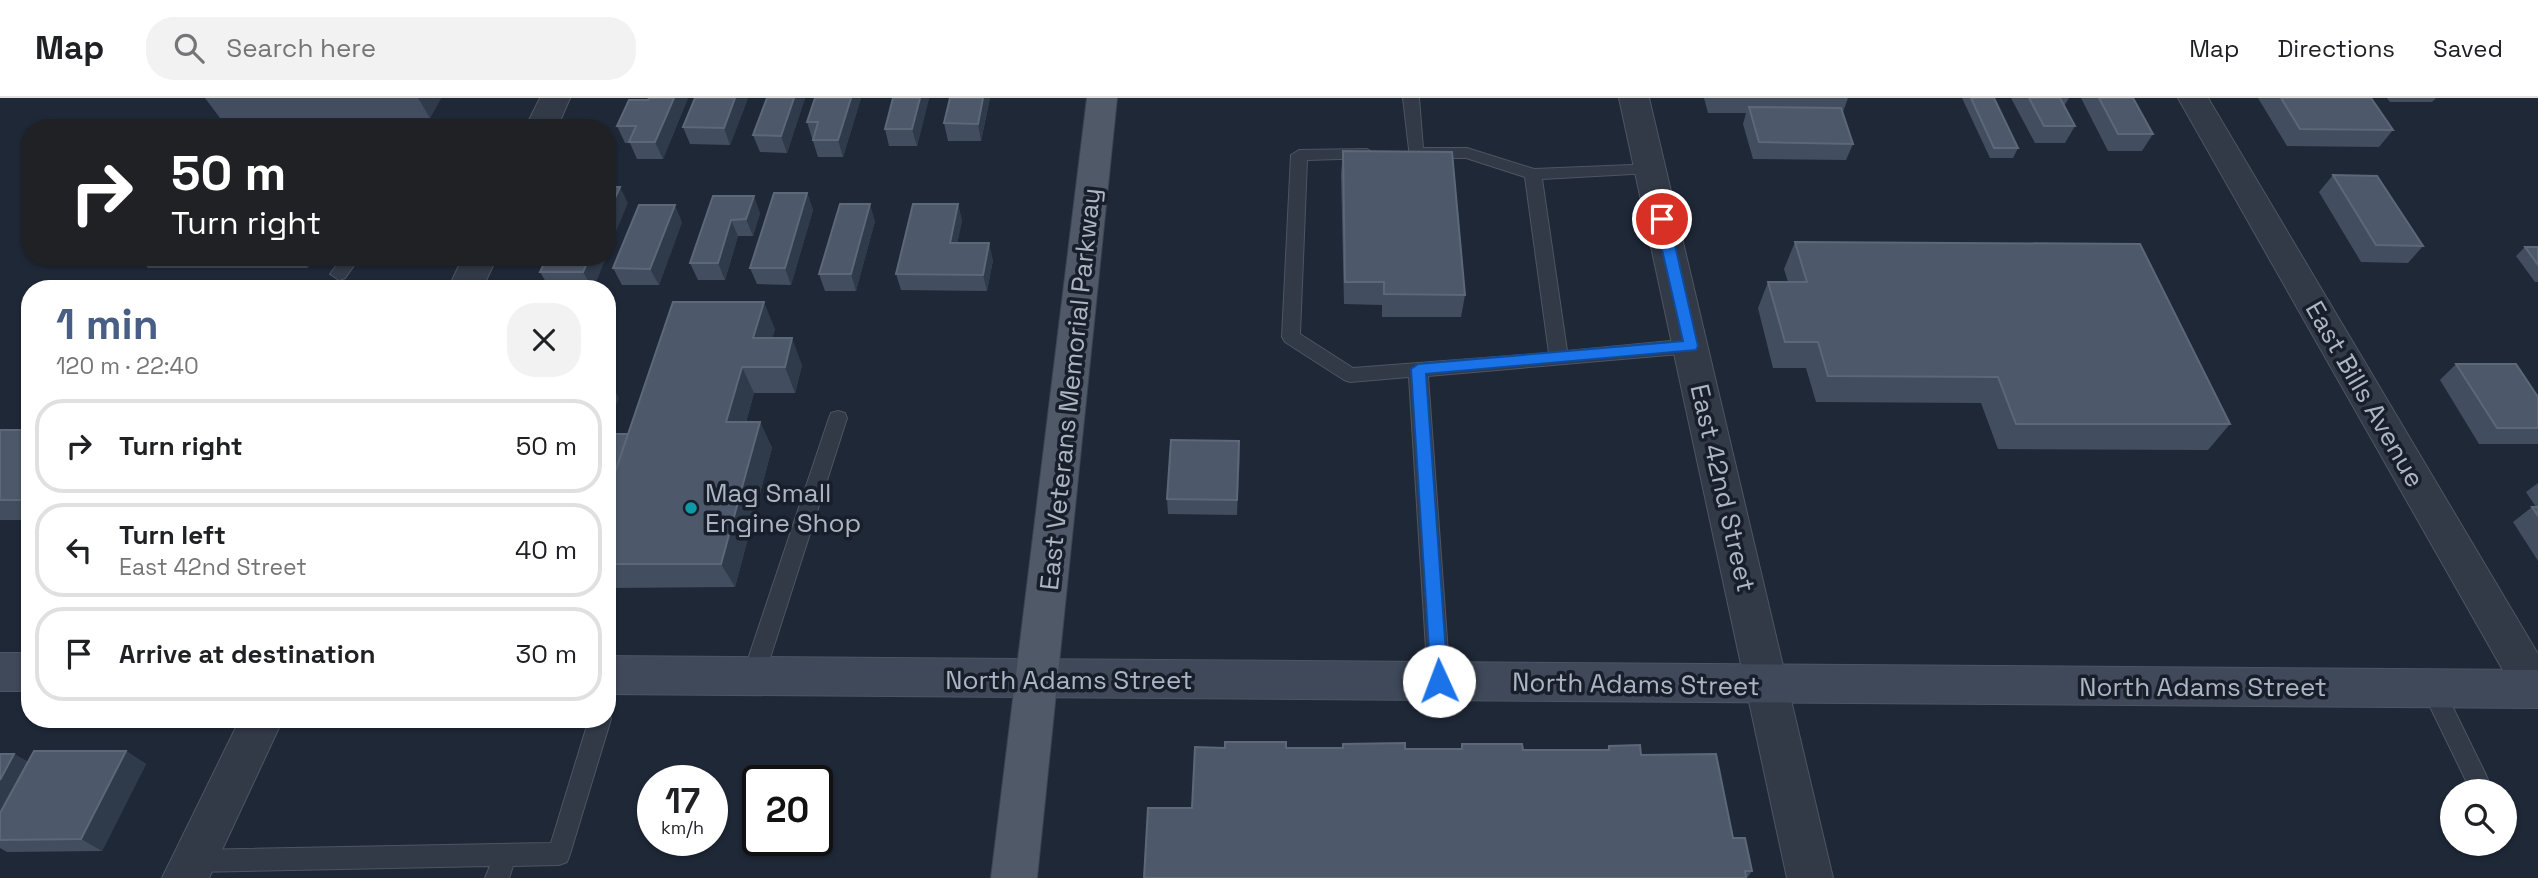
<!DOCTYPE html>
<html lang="en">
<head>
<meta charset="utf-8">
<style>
  :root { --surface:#fff; --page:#f2f2f2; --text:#202124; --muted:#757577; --line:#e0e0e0; --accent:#485e85 }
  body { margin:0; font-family:"Space Grotesk",sans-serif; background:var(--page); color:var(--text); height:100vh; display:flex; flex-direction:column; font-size:26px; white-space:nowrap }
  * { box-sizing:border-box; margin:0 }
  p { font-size:23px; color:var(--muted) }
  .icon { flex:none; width:38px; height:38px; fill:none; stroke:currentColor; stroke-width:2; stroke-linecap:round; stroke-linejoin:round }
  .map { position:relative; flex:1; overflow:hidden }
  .side { position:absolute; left:21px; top:182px; width:595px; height:448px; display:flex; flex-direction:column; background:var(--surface); border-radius:28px; box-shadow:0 2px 5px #0004 }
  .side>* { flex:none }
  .banner { position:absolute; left:21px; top:21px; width:595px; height:147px; border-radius:28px; box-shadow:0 2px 5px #0004; background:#202124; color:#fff; overflow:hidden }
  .tools { position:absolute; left:2440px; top:681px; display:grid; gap:14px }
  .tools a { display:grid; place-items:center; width:77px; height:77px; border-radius:50%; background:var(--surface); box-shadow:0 2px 5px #0004; font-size:35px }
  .speed { position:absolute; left:637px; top:667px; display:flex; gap:14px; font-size:35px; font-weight:700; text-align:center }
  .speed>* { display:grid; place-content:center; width:91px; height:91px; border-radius:50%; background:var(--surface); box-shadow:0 2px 5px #0004; line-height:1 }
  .speed small { font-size:18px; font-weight:400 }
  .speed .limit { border:4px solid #111; border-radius:10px; background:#fff; color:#111 }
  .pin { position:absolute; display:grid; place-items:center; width:60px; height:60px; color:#fff; margin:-30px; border:4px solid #fff; border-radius:50%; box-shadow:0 2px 7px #0007 }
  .me { position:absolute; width:77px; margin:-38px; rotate:358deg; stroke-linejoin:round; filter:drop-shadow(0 0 5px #0008) }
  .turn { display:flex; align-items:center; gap:24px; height:147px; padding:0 35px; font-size:32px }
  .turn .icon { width:91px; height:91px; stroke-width:2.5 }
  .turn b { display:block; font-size:49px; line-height:60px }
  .round { display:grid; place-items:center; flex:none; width:74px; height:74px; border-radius:28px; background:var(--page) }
  .head { display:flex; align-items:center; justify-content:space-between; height:119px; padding:0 35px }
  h1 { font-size:42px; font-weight:800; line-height:52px; color:var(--accent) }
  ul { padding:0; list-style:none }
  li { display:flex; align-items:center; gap:21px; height:94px; margin:0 14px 10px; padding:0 21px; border:4px solid var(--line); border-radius:28px }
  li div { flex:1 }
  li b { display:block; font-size:26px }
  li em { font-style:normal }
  header { display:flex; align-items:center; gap:42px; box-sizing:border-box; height:98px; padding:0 35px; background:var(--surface); border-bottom:2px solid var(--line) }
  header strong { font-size:33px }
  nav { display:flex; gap:38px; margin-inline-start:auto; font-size:24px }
  .search { width:490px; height:63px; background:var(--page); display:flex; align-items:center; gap:18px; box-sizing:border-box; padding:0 24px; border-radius:28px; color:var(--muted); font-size:26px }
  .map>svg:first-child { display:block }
</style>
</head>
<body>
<header>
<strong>Map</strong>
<div class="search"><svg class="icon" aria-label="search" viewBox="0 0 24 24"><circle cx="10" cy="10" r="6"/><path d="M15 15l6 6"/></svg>Search here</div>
<nav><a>Map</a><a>Directions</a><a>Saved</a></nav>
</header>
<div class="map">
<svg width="2538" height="780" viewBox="0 0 2538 780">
  <rect width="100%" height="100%" fill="#1f2837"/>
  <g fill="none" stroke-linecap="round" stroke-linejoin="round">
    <!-- lane casing -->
    <g stroke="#4d5562" stroke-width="2">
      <path id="lane" d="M1403 0H1419L1423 50H1467L1534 71 1656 66 1658 70 1656 74 1650 75 1542 81 1567 253 1691 241 1697 243 1700 248 1697 253 1691 255 1428 278 1450 583 1446 590 1439 592 1432 590 1428 583 1409 279 1350 284 1344 282 1285 244 1282 239 1291 57 1299 52 1367 51 1375 56 1373 60 1307 62 1300 236 1353 270 1549 255 1525 79 1466 60H1410Z
        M343 159H360L345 180 339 182 330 176Z
        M838 313 845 315 847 320 764 579 760 586 753 588 746 586 742 579 829 320 831 315Z
        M2432 581 2440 583 2485 675 2488 682 2485 689 2477 692 2469 689 2421 590 2424 583Z
        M608 614 611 621 570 756 567 764 559 767 513 768 509 780H485L490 768 193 774 185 771 182 763 185 755 193 752 551 745 589 621H607Z"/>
    </g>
    <!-- street casing -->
    <g stroke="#4d5562" stroke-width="2">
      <path id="street" d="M540 0H570L557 30H525Z
        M1619 0H1649L1833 780H1787Z
        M2178 0H2208L2538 556V609L2521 604Z
        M463 159H497L482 191H448Z
        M240 621H283L209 780H162Z"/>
    </g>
    <!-- secondary casing -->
    <g stroke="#4d5562" stroke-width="2">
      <path id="secondary" d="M0 555H30V593H0Z
        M607 558 2538 572V610L607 596Z"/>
    </g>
    <!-- primary casing -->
    <g stroke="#3c4351" stroke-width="2">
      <path id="primary" d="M1087 0H1117L1037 780H991Z"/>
    </g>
    <!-- lane -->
    <use href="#lane" fill="#323a47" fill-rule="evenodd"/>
    <!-- street -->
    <use href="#street" fill="#323a47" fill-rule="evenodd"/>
    <!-- secondary -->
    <use href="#secondary" fill="#40495a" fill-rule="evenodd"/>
    <!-- primary -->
    <use href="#primary" fill="#505968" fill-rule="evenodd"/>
  </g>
  <!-- wall -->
  <path fill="#424e5f" d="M205 0H441L430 20H220Z
    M649 0H688L663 61H637L630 45H625L617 28 648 2Z
    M748 0 730 47 690 46 683 29Z
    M767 0H805L787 55 760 54 753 37Z
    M815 0H861L843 59H818L807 24Z
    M893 0H929L917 48H889L885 31Z
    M950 0H990L981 43H948L944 25Z
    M1704 0H1848L1843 14 1853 46 1846 62 1753 61 1743 26 1746 15H1708Z
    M1962 0H1994L2018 50 2013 60H1990Z
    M2011 0H2069L2064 8 2075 28 2065 45H2035Z
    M2081 0H2133L2153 36 2142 53H2108Z
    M2258 0H2371L2393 32 2379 49 2287 48Z
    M2387 0H2436L2432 4H2390Z
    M1343 53 1465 197 1461 219H1382V207L1344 206 1341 76Z
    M2333 77 2423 148 2408 165 2361 164 2319 94Z
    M807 95 813 112 791 187 757 186 750 170Z
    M713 98 760 115 753 138H738L725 182H698L690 165Z
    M958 106 962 123 957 145 993 162 987 193 901 192 896 176Z
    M875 123 856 193H825L819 176Z
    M682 124 659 187H622L613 170Z
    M1795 144 2230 326 2208 352 1998 351 1981 305 1816 304 1806 270H1773L1758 210 1768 184H1788L1784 171Z
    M2525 149H2538V184H2535L2516 158Z
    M138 159H314L308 170H148Z
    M547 159H606L593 191H550L540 174Z
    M775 231 772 240 802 267 795 295H754L746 324H760L772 350 735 489 607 490V336H628Z
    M2456 266 2538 299V346H2479L2440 282Z
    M0 332H30V422H0Z
    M1239 343 1237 417 1168 416 1167 401Z
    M2538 385V463L2513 424 2532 409H2536L2526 394Z
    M1343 646 1405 651H1461L1462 646 1523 652H1607L1609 648 1641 657 1733 740 1752 773 1747 780 1286 650H1342Z
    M126 653 146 666 102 753 7 754 0 750V656H14L28 664Z"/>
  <!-- shaded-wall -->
  <path fill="#2f3a4a" d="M418 0H441L430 20Z
    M674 0H688L663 61 655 44Z
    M735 0H748L730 47 724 30Z
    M794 0H805L787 55 781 38Z
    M851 0H861L843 59 838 42Z
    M920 0H929L917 48 912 31Z
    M983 0H990L981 43 978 26Z
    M620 89 628 105 607 155V118Z
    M807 95 813 112 791 187 785 170Z
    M754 98 760 115 753 138 746 121Z
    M870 106 875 123 856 193 851 176Z
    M958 106 962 123 954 161 950 145Z
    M675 107 682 124 659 187 650 171Z
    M731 122 738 138 725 182 718 165Z
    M989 145 993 162 987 193 983 177Z
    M299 159H314L308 170Z
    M590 159H606L593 191 583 174Z
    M764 204 775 231 764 267 753 240Z
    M792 240 802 267 795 295 785 269Z
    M742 269 754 295 739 350 726 324Z
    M609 283 619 300 607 328V288Z
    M760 324 772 350 735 489 721 466Z
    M1239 343 1240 359 1237 417V402Z
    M126 653 146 666 102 753 81 741Z
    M14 656 36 669 0 734V682Z"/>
  <!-- building -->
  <path fill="#4d596a" stroke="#5c6778" stroke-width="2" d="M649 0H674L655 44H629L636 28H617L629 2H648Z
    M695 0H735L724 30 683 29Z
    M767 0H794L781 38 753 37Z
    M815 0H851L838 42H813L818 24H807Z
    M893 0H920L912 31H885Z
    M950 0H983L978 26 944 25Z
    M1971 0H1994L2018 50H1994Z
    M2029 0H2060L2075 28H2044Z
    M2099 0H2133L2153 36H2118Z
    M2281 0H2371L2393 32 2300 31Z
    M1749 9 1841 10 1853 46 1759 44Z
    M1343 53 1452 54 1465 197 1384 196V184H1345Z
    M2333 77 2377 78 2423 148 2376 147Z
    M607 89H620L607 118Z
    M774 95H807L785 170H750Z
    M713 98H754L746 121 731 122 718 165H690Z
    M840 106H870L851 176H819Z
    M913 106H958L950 145H989L983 177 896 176Z
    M639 107H675L650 171 613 170Z
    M1795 144 2140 146 2230 326H2016L1998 279 1828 278 1818 244H1785L1768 184H1807Z
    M2525 149H2538V167Z
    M547 159H590L583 174H540Z
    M673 204H764L753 240H792L785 269H742L726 324H760L721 466H607V398Z
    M2456 266H2516L2538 299V330H2497Z
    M0 332H30V402H0Z
    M607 336H628L607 398Z
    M1171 342 1239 343 1237 402 1167 401Z
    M2532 409H2538V418Z
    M1225 644H1286V650H1343V646L1405 645V651H1462V646H1522L1523 652H1609V648L1640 647 1641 657 1716 656 1733 740H1745L1752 773H1745L1746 780H1144L1148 710H1192L1195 649 1225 650Z
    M34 653H126L81 741 0 742V715Z
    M0 656H14L0 682Z"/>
  <!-- route -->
  <path fill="#1a73e8" stroke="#114b97" stroke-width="2" d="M1662 116 1669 121 1698 248 1696 252 1426 276 1448 583 1446 588 1439 591 1433 588 1431 583 1411 271 1418 266 1683 243 1655 121Z"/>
  <!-- markers -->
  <circle fill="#0f9aa8" stroke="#181f2b" stroke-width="2.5" cx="691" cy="410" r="7"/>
  <g text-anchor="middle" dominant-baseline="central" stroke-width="7" stroke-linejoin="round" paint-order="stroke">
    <!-- street labels -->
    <g font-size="26" fill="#acb5c4" stroke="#181f2b">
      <text transform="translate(1070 291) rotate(-84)">East Veterans Memorial Parkway</text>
      <text transform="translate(2365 296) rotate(60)">East Bills Avenue</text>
      <text transform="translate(1723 390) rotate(77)">East 42nd Street</text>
      <text x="1069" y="582">North Adams Street</text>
      <text transform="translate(1636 586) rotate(1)">North Adams Street</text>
      <text x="2203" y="589">North Adams Street</text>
    </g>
    <!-- poi labels -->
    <g font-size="26" fill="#acb5c4" stroke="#181f2b" text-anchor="start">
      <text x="705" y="395">Mag Small<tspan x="705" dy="30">Engine Shop</tspan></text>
    </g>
  </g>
</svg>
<div class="tools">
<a><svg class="icon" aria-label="search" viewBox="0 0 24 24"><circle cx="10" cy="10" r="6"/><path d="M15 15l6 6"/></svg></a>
</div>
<div class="speed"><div>17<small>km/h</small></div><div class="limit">20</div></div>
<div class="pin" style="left:1662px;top:121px;background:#d93025"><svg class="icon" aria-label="arrive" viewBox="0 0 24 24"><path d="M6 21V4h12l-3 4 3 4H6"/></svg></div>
<svg class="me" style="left:1439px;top:583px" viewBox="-20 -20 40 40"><circle r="19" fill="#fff"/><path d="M0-13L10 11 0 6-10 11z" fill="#1a73e8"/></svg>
<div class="banner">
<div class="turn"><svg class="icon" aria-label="right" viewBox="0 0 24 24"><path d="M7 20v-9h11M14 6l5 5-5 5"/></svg><div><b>50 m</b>Turn right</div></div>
</div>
<section class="side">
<div class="head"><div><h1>1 min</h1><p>120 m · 22:40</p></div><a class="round"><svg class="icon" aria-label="close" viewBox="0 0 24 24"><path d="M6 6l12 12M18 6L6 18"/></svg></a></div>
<ul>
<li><svg class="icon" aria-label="right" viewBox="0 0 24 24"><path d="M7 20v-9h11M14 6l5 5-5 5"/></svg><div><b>Turn right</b></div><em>50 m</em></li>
<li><svg class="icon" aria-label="left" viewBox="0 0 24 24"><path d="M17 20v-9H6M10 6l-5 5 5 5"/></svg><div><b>Turn left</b><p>East 42nd Street</p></div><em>40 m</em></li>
<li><svg class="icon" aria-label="arrive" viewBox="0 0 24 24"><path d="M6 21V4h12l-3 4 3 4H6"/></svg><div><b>Arrive at destination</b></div><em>30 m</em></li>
</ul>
</section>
</div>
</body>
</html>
